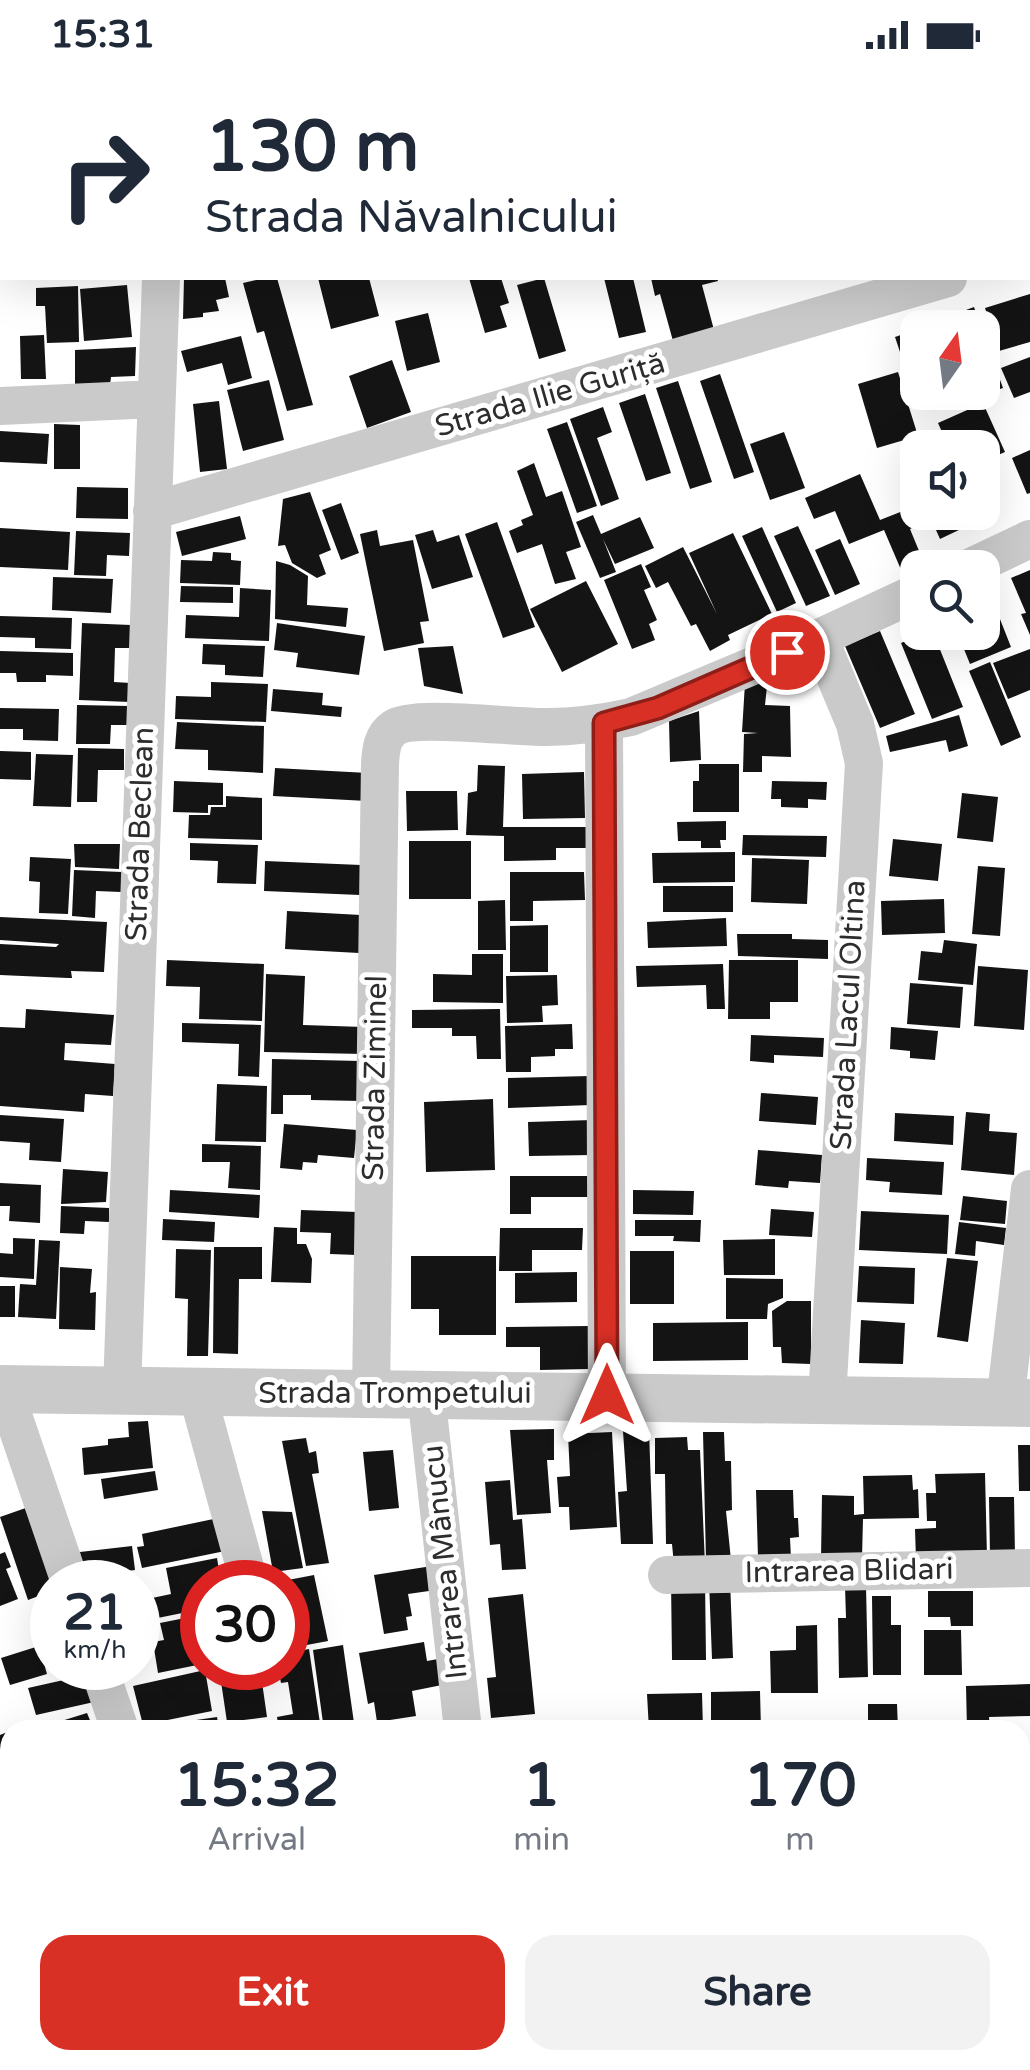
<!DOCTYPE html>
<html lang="en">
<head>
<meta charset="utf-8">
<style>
  :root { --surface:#fff; --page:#f2f2f3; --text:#1f2937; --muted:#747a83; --accent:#d93025 }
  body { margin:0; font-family:"Varela Round",sans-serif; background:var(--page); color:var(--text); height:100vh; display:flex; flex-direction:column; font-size:38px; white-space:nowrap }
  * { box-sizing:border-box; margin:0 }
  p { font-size:32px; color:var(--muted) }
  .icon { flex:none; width:55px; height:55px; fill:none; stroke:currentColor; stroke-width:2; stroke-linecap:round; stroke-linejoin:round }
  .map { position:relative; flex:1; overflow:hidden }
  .details { position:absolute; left:0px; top:1650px; width:1030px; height:350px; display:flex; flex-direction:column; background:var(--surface); border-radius:30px 30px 0 0; box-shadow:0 10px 40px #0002 }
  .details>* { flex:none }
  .top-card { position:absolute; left:0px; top:0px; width:1030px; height:210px; box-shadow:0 10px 40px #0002; background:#fff; color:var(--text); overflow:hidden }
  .needle { width:65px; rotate:14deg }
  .controls { position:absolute; left:900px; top:240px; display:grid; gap:20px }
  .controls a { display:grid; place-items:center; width:100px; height:100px; border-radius:20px; background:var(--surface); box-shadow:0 10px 40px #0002; font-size:50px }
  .speed { position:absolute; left:30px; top:1490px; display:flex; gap:20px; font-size:50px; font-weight:700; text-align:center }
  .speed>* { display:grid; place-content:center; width:130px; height:130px; border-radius:50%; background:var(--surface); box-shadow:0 10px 40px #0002; line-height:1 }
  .speed small { font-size:25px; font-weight:400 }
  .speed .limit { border:15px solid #d22; background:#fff; color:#111 }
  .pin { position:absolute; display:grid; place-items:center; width:85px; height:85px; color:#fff; margin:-42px; border:5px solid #fff; border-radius:50%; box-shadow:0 2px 10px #0007 }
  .me { position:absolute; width:110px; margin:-55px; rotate:0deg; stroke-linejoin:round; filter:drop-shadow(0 0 8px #0008) }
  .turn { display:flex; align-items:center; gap:35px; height:210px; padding:0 40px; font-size:45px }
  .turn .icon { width:130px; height:130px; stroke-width:2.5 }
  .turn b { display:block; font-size:70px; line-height:85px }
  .eta { display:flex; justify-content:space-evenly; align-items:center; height:170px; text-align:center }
  .eta b { font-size:60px; font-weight:700; line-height:70px }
  .primary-button { display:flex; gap:20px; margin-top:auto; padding:20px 40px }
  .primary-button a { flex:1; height:115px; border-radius:30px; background:var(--accent); color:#fff; font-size:40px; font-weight:700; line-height:115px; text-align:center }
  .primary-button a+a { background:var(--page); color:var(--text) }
  .status { display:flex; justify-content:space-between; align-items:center; height:70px; padding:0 50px; background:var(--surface); direction:ltr }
  .status svg { height:28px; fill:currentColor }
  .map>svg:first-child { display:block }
</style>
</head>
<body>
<div class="status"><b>15:31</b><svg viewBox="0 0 49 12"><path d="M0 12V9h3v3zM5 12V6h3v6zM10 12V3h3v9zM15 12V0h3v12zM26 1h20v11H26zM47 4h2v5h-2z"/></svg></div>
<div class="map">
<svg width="1030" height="2000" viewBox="0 0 1030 2000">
  <rect width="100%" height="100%" fill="#fff"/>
  <!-- building -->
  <path fill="#141414" d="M184 208H225L229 227 216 230 219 241 203 243V247L183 249Z
    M265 208H277L313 335 287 341 264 261 257 263 243 213Z
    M318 208H369L379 246 331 259Z
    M469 208H501L509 233 500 236 507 257 485 263Z
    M544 208 566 281 539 289 517 215Z
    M604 208H633L646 262 619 268Z
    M651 208H717L718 211 702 215 714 260 673 271 660 224 655 226Z
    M127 215 132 267 84 271 80 219Z
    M78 216 79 272 47 273 45 236H36V218Z
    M1030 224V272L999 281 985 238Z
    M974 237 981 258H954L950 246Z
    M428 243 440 292 407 301 395 251Z
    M918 259V320L913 321 895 267Z
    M983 263 1003 318 959 333 955 322H982Z
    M44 265 46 309H21L20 266Z
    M241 266 252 308 228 315 222 293 187 302 181 281Z
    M136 277 135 306 111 307 110 315 75 316V280Z
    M1030 287V322L1014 328 1001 298Z
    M392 290 411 342 367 358 349 306Z
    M898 302 918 366 877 378 858 314Z
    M720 304 754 402 734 409 700 311Z
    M269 310 284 370 243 381 227 320Z
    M678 311 712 412 690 419 656 318Z
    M645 324 671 403 646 411 619 333Z
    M219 331 227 399 200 402 193 334Z
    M983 333 1005 382 982 392V378H949L938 353Z
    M603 337 612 362 597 368 619 429 601 436 570 349Z
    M567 352 597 436 577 443 547 359Z
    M54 354 80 355V399H54Z
    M0 361 49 364 47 394 0 392Z
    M784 362 805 418 770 430 750 374Z
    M1030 380V423L1027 424 1012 388Z
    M534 393 546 427 562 421 581 477 566 482 576 509 555 514 542 474 517 483 509 461 523 455 521 450 533 445 517 401Z
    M860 404 880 450 913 437 920 454 910 459 924 493 902 502 884 460 849 474 835 441 814 449 805 428Z
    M77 417 128 418V449L76 448Z
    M310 422 331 480 319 485 326 504 317 508 292 493 285 475 278 476 283 429Z
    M341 433 359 483 341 490 322 440Z
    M928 442H954L961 459 940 469Z
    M593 445 601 464 640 447 654 478 615 494 603 469 616 502 600 508 576 452Z
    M240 446 246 469 182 486 176 462Z
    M497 452 535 557 503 568 465 464Z
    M798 456 830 526 806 536 774 466Z
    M762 457 796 533 777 542 742 466Z
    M0 458 70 462 68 500 0 497Z
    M377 460 380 476 413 470 429 551 420 552 424 573 384 581 360 464Z
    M433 460 437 472 459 465 473 507 432 519 415 465Z
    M76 461 130 463 129 486 107 485 106 506 74 505Z
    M733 463 772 544 728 565 730 570 710 581 696 554 691 556 668 512 656 518 645 496 683 477 717 544 689 483Z
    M840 469 860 514 835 525 815 480Z
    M213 482 231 483V490L241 491 240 515 180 513 181 490 212 491Z
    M276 491 290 495 308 506 307 535 348 538 346 557 275 549Z
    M641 494 651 517 644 520 657 550 649 554 655 570 632 579 604 510Z
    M1030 500V565L1021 544 1026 543 1011 508Z
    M983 506 1011 577 970 594 957 562H982Z
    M53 507 113 509 111 543 52 540Z
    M586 511 618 574 562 602 530 539Z
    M181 516 233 517V533L180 532Z
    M240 518 271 520 269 571 185 568 186 545 239 547Z
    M0 546 72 548 71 579 35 578V568L0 567Z
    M82 553 131 555 130 578H115L114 612 131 613 130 632 79 630Z
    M277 553 365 566 359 605 296 597 298 583 274 580Z
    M880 561 915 644 880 658 845 576Z
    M928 562H933L963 637 932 649 901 573Z
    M203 574 265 576 263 607 225 605V595L202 594Z
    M453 576 463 624 424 616 418 578Z
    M1030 579V620L1008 629 993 593Z
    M0 581 73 583V606L46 605V612H17L16 603H0Z
    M990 592 1021 667 1001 676 969 601Z
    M768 607 765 635 790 636 791 687 762 686V702H743L744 664 758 663 742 662 745 613Z
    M211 612 268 614 266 652 175 649 176 626 211 627Z
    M273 619 323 623 322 635 342 637 341 647 271 641Z
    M77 635 129 636V655H111L110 674H76Z
    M0 638 59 639 58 671 23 670V659H0Z
    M699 641 701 690 670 692 669 651Z
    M959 645 968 676 949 682 946 670 890 682 886 666Z
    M177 652 264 656 263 703 208 700V680L175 679Z
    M78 678 124 679V700H98L97 732H77Z
    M0 681 31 682V710L0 709Z
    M36 684 73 685 71 737 33 736Z
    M699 694H739V742H693V711H699Z
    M478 695 505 696 503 757H591V778H556V790L504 791V766L466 765 468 723 477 721Z
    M275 698 368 703 367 731 273 726Z
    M584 702 585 748 523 749 522 704Z
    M174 711 223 713V735H208V743L173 742Z
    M772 711 827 712 826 730 808 729V738L781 737V729H771Z
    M406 721H457L458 760 407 761Z
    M962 723 998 727 993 772 957 768Z
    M226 726 262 728V770L188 768 189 745H210L211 737H226Z
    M726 751V770H720L721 778H701V771H678L677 752Z
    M743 765 827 766 826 787 742 785Z
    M893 769 942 774 938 811 889 806Z
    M409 771H471V829H409Z
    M190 773 258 775 256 814 217 813 218 791 190 790Z
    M74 774H120L119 799 75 797Z
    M735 782V812L653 813 652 783Z
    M30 787 71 789 68 844 39 843 40 812 29 811Z
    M752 788 809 790 807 834 751 832Z
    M265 791 361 795 360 825 264 821Z
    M978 796 1005 798 1000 866 972 864Z
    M74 800 122 802 121 822 96 821 95 848 72 846Z
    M510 802H584L585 830 533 831V851H510Z
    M663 816H733V842H663Z
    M944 829 945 863 882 865 881 831Z
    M505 830 506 880H478V831Z
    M287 841 361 845 359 883 285 879Z
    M0 847 107 852 104 902 71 901 72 908H68L0 905V874L56 877 59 874 0 870Z
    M726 848 727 876 648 878 647 852Z
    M548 855V902H510V856Z
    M737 864H792V869L828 870V889L738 886Z
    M944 870 977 874 973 915 918 910 921 881 942 883Z
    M472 884H503V933L433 932V904L472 905Z
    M167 890 264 894 262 951 199 949 200 917 166 916Z
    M729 890H798V932H770V949H728Z
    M723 894 725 939H707L706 915 637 917 636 896Z
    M978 896 1028 900 1024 960 974 956Z
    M266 904 305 906 303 955 364 957V984L264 982Z
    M557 905 558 935 542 936 543 952 507 953 506 906Z
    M910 913 963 917 960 958 907 954Z
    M26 939 114 945 111 975 65 973 64 990 115 994 113 1026 85 1024 84 1042 0 1036V957L25 958Z
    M500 939 501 989H477L476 966H452V958H412V940Z
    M182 953 261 955 259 1007 238 1006 239 974 182 972Z
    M572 954 573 979H555V986L531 987V1002H506L505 956Z
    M891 957 938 961 935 990 910 988V981L890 979Z
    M751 965 824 968 823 987 774 985V993L750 991Z
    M272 989 361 991V1031L311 1030V1025H283V1044H271Z
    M590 1006 591 1035 508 1038V1008Z
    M217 1014 267 1016 266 1072 215 1071Z
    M761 1023 818 1027 816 1055 759 1051Z
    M493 1029 495 1100 426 1102 424 1032Z
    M966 1042 990 1044 989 1061 1017 1063 1014 1105 961 1100Z
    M895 1043 954 1046 953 1075 894 1071Z
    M0 1045 64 1049 61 1092 29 1090 30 1073 0 1071Z
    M592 1050 593 1085 529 1086 528 1052Z
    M284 1054 357 1060 354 1088 318 1085 317 1093 303 1092 302 1100 280 1098Z
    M202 1074 261 1076 260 1120 228 1118 230 1092H202Z
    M758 1080 822 1085 820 1113 789 1111 788 1118 755 1115Z
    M867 1088 944 1092 942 1125 889 1122 890 1112 866 1110Z
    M63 1099 108 1102 106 1132 61 1134Z
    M510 1106H590L591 1127H531V1144H510Z
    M0 1113 41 1115 40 1153 9 1151 10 1136H0Z
    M170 1120 260 1125 259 1148 169 1142Z
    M633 1120 694 1121 693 1145 633 1144Z
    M963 1126 1007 1131 1005 1154 960 1150Z
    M61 1136 109 1138V1152L85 1151 84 1164 60 1163Z
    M771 1139 814 1142 812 1167 769 1165Z
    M301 1140 358 1142 357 1185 330 1184 331 1163 300 1162Z
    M861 1141 949 1145 947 1184 859 1180Z
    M163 1149 215 1152 214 1172 162 1170Z
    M635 1150H701L700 1172 673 1171 674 1166H635Z
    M959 1152 1006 1158 1004 1175 976 1171 975 1186 955 1184Z
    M274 1157 297 1158V1174H306L312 1189 311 1213 271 1212Z
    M500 1158H583L582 1180H532V1201H499Z
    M13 1168 35 1169 34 1209 0 1207V1183L13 1184Z
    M775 1169V1205H724L723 1170Z
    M39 1170 60 1171 56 1249 18 1247 20 1214 36 1215Z
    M214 1177H262V1209H239L238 1284 213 1283Z
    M176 1179 211 1180 208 1286H187L188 1229 175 1228Z
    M630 1181H674V1234H630Z
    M411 1186H496V1265H439V1239H411Z
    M947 1188 978 1191 968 1272 937 1267Z
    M859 1196 915 1198 914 1234 857 1232Z
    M60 1197 92 1199 90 1223 96 1222 95 1260 59 1259Z
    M577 1202V1232L515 1233V1203Z
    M726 1208 783 1209V1228L768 1234 767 1249H726Z
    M0 1216H15V1247H0Z
    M787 1231H811V1294L782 1293 781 1277H773L772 1241Z
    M861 1250 905 1253 903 1294 859 1293Z
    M748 1252V1290L653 1291V1253Z
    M589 1256V1299L540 1300V1277H506V1257Z
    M148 1351 153 1398 84 1405 82 1378 108 1375V1369L129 1367 128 1352Z
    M554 1359V1390H547L551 1443 517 1445 510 1360Z
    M649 1360 653 1474H621L618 1422 627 1421 623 1361Z
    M612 1362 617 1457 570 1460 569 1437H559L557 1407 570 1406 568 1364Z
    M703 1362H724L725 1391H731L732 1440 726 1441 731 1490 706 1491Z
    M687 1367 688 1380H700L705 1494 674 1495 672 1474H666L665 1404H655V1368Z
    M306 1368 309 1383 316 1381 319 1403 312 1404 329 1493 306 1496 282 1371Z
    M1018 1375H1030V1421H1019Z
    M393 1380 399 1438 369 1441 363 1382Z
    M155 1401 158 1420 104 1429 101 1409Z
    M985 1403 987 1487 916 1490 915 1459 936 1458V1451H927L926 1423H936L935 1404Z
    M912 1405 913 1420 918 1419 919 1448 863 1449 862 1488 821 1489 822 1425 854 1426V1445L864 1444 863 1406Z
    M510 1410 513 1450 522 1449 526 1499 502 1500 500 1474 490 1475 485 1412Z
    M756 1420H793L794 1448H798L799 1467 790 1468 791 1488H758Z
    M989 1427H1014L1015 1486H990Z
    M37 1434 52 1521 28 1530 0 1447Z
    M262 1441 292 1442 303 1498 273 1502Z
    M223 1447 230 1480 142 1498 137 1477 144 1476 142 1464Z
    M132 1476 135 1500 83 1506 80 1482Z
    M5 1482 11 1497 6 1499 18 1529 0 1536V1484Z
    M217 1488 221 1512H202V1539L138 1552V1531L171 1524 166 1498Z
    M432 1496 436 1520 408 1524 412 1546 406 1547 408 1560 384 1564 374 1505Z
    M314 1505 328 1571 296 1577 288 1534V1510Z
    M671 1510H705L706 1590H672Z
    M730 1510 733 1588 712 1589 709 1511Z
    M845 1516H866L868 1607 839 1608 838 1548H846Z
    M928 1521H973V1556H951L950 1547H928Z
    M523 1524 535 1644 491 1648 487 1608 496 1607 488 1528Z
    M872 1526H891V1555H901V1605H873Z
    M195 1546 202 1594 158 1603 153 1572 164 1570 160 1553Z
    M817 1555 818 1623H771L770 1581 796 1580V1556Z
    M924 1560H961L962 1605H924Z
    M424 1572 427 1591 438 1589 442 1615 412 1621 416 1646 377 1652 374 1632 368 1634 359 1583Z
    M343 1575 355 1660H324L313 1580Z
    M39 1576 47 1604 10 1615 1 1588Z
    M309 1579 321 1660H279L277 1647 293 1644 288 1612 281 1613 278 1598H288V1583Z
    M219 1598H260L267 1647 227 1652Z
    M205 1600 212 1641 143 1655 133 1616Z
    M95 1603 103 1630 36 1645 28 1618Z
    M1030 1614V1646L989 1647 990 1660H967L966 1616Z
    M760 1621 761 1660H711V1622Z
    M702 1623 703 1660H649L647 1624Z
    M868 1634H897L898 1660H868Z
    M87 1643 94 1660H43L42 1657Z
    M217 1647 219 1660H141V1658Z
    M10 1661V1701L0 1705V1665Z
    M1020 1768 1027 1769 1025 1814H1020Z
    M10 1770V1798L0 1803V1774Z
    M1020 1822H1030V1866H1020Z
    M1020 1870H1030V1951H1020Z
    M114 1990H173L175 1994 159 2000H118Z
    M177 1990H216L220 2000H180Z
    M374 1990H427V1992L377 2000Z
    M536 1990H566L567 1997 537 2000Z"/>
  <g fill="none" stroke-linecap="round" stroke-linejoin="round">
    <!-- minor -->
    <path stroke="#cacaca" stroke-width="38" d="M299 0V2
      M0 68 2 67
      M1028 184 1030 183
      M0 336 156 329
      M152 441 948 208
      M969 498 1030 469
      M819 568 855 654 864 693 827 1329
      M604 653 607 1325
      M4 1319 70 1512
      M122 1320 161 208
      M197 1322 249 1512
      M371 1323 380 693C381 680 382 666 394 658 413 644 516 658 547 657 575 657 603 653 631 647L819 568 918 522
      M426 1323 463 1660
      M1005 1333 1030 1119
      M667 1505 1030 1498
      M99 1598 120 1660
      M1020 1742H1030
      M0 1870 10 1892
      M1020 1975H1030
      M55 1990 59 2000
      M708 2000 835 1990"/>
    <!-- tertiary -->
    <path stroke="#cacaca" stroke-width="48" d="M0 1319 1030 1333"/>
  </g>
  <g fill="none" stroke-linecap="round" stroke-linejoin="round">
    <!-- route casing -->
    <g stroke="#8d1f18" stroke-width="25">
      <path id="route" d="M607 1325 604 653 658 638 787 582"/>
    </g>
    <!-- route -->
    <use href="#route" stroke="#d93025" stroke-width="18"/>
  </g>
  <g text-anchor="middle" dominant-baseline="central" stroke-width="10" stroke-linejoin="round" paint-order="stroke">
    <!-- street labels -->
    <g font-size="30" fill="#2d2d2d" stroke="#fff">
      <text transform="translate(550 325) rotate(-16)">Strada Ilie Guriță</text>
      <text transform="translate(140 764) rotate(-88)">Strada Beclean</text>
      <text transform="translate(848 945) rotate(-87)">Strada Lacul Oltina</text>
      <text transform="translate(375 1008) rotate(-89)">Strada Ziminel</text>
      <text x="395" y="1323">Strada Trompetului</text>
      <text transform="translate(445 1492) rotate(-96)">Intrarea Mânucu</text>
      <text transform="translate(849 1501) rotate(-1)">Intrarea Blidari</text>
    </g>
  </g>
</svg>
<div class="controls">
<a><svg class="needle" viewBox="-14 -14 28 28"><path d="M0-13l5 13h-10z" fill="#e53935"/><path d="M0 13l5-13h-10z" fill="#747a83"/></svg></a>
<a><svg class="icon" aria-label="sound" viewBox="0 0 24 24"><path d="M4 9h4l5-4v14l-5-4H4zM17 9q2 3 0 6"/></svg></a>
<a><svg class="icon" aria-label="search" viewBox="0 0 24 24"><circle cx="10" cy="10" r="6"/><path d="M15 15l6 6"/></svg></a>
</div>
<div class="speed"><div>21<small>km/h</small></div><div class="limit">30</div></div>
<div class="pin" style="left:787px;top:582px;background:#d93025"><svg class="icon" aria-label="arrive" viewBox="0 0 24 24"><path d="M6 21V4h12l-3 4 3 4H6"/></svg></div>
<svg class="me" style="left:607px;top:1325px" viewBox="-20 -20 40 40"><path d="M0-17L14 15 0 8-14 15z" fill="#d93025" stroke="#fff" stroke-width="4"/></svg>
<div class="top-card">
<div class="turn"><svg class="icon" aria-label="right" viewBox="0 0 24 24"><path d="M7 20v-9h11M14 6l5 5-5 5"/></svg><div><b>130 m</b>Strada Năvalnicului</div></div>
</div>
<section class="details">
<div class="eta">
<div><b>15:32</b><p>Arrival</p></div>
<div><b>1</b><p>min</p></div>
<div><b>170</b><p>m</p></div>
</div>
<div class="primary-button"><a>Exit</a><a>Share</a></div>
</section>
</div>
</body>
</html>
